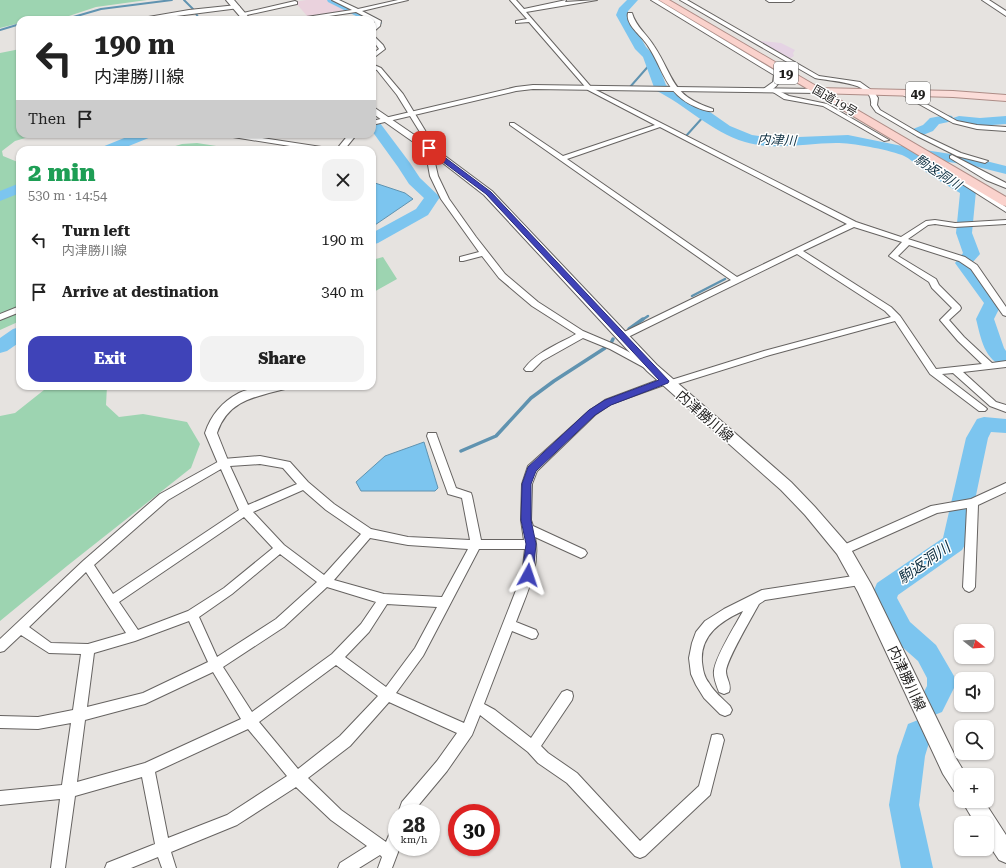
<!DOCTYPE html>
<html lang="en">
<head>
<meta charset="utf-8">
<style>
  :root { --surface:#fff; --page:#f2f2f2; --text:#222; --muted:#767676; --accent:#3f43b8 }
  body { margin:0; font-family:"Roboto Serif","Noto Sans JP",serif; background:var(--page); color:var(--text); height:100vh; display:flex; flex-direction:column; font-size:15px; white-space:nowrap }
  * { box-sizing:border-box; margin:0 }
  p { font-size:13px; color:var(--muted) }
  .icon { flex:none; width:22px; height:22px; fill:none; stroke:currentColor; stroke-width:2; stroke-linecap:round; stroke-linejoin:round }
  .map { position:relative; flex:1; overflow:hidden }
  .details { position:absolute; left:16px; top:146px; width:360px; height:244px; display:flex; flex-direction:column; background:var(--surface); border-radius:12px; box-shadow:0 1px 3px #0004 }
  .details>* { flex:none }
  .top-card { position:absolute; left:16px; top:16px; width:360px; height:122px; border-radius:12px; box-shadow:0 1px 3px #0004; background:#fff; color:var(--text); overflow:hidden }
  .needle { width:26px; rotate:107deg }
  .buttons { position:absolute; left:954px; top:624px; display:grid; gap:8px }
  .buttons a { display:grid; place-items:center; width:40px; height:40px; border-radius:8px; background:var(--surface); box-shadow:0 1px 3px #0004; font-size:20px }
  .speed { position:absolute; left:388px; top:804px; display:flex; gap:8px; font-size:20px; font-weight:700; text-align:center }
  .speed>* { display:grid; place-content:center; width:52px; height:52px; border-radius:50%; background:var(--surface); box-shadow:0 1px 3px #0004; line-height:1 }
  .speed small { font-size:10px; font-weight:400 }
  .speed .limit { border:6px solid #d22; background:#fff; color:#111 }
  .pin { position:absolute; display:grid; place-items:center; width:34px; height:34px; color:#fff; margin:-17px; border-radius:8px; box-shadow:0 2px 6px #0006 }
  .me { position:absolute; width:44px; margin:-22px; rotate:5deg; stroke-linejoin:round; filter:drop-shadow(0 0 3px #0008) }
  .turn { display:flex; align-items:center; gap:14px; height:84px; padding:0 12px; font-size:18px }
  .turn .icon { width:52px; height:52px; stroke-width:2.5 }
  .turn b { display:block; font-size:28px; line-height:34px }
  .then { display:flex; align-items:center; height:38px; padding:0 12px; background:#0003; gap:8px; font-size:15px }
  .round { display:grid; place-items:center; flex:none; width:42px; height:42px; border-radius:12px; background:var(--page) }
  .overview { display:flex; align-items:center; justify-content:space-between; height:68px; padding:0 12px }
  h1 { font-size:24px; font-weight:800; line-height:30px; color:#1e9e55 }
  .primary-button { display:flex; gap:8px; margin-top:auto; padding:8px 12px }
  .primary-button a { flex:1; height:46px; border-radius:12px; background:var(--accent); color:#fff; font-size:16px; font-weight:800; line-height:46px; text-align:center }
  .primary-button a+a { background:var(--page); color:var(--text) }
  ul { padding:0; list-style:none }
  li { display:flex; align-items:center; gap:12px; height:52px; padding:0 12px }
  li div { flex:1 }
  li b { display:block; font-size:15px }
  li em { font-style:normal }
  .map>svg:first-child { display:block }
</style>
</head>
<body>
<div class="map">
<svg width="1006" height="868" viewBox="0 0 1006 868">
  <rect width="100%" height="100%" fill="#e6e3e0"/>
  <!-- commercial -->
  <path fill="#e5d3e4" d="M752 40 781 43 795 50 793 53 794 56 788 60Z"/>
  <!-- education -->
  <path fill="#ead2dd" d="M306 0H331L351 10 308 17 295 2Z"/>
  <!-- green -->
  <path fill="#9dd4b1" d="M0 0H147L96 7 60 19 43 17 31 20H20V23L0 28Z
    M20 49V134H39L15 141 2 151 3 156 20 163V321L0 330V53Z
    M197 143 242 150H162L182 144Z
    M383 257 397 279 372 293V260Z
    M49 386H107L106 405 119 417 143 414 187 422 200 444 191 468 67 566 0 621V416L15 413Z"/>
  <!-- water -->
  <path fill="#7cc5ef" stroke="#6093b0" d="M372 182 405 193 413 199 372 227Z
    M424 442 438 488 435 491H361L356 482 385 456Z"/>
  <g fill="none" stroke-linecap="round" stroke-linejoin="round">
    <!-- stream-far2 -->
    <path stroke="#6093b0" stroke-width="2" d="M184 0 193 9 200 20
      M63 20 101 9 172 0
      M0 30 20 24
      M630 87 652 62
      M686 136 704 116"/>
    <!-- stream-far1 -->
    <path stroke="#6093b0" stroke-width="2.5" d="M692 296 725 279
      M642 320 648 316"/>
    <!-- stream -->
    <path stroke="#6093b0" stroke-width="3.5" d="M629 329 643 319
      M0 343 8 341
      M611 343 613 339
      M461 451 496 436 531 398 554 381 605 348"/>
    <!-- river -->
    <path fill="#7cc5ef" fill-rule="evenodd" d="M327 0H340L377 18 382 23 376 30 372 31V20H364L328 2Z
      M627 0H638L628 11V15L646 47 655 56 666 85 687 96 730 126 752 135 774 138 848 135 912 148 970 157 1006 166V174L970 165 927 159 973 188 976 191 972 233 980 254 972 263 1002 303 994 319 1004 348 1006 351V367C984 361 981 338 976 319L984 303 955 263 963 253 956 233 960 193C949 186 937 180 926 172 919 167 910 158 902 155 885 149 853 143 836 143 805 143 775 151 745 142 711 132 686 105 655 90L643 57 635 49 616 15 619 8Z
      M947 115 952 116 953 118 959 116 980 118 1006 116V124C989 125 971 127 954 123L953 121 939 124 933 131 923 135 918 136 913 135 911 132 913 129 923 125 930 118Z
      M372 118 377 119 410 163 420 178 440 197 428 215 378 243 372 245V233L416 209 424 198 409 184 398 167 372 131Z
      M134 134H153L151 137 119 150H100L102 147Z
      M20 183V193L0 201V191Z
      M20 327V342L7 351 0 353V338L13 329Z
      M984 417 1006 419V433L991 432 988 438 966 543 962 550 898 595 897 598 910 622 936 645 954 676V688L942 712 932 716 922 712 918 703 927 686V678L918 661 892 638 873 598 874 590 877 583 943 538 966 438 977 419Z
      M918 720 928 724 932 733 925 756 919 805 933 868H901L889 805 897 756 908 724Z"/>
    <!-- minor casing -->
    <g stroke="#666361" stroke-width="2">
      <path id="minor" d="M332 0H339L358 9 398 0H408L362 11 381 21 380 26 372 33V28L375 25V22L356 12 302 20H287L352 10Z
        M510 0H516L524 9 566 0 565 2 597 0 526 12 592 88 856 222 901 237 926 221 935 220 955 223 1006 220V224L955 227 935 224 928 225 908 239 965 257 977 265 1006 307V316L1003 315 971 269 959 261 909 245 898 256 936 279 939 285 960 306 961 308 960 310 949 320 964 337 992 363 1006 361V367L963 372 996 402 1006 405V412L990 406 953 373 942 374 985 407 987 409 985 411H979L930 374 895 321 770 355 668 387 664 385 611 404 595 415 537 471 532 484 531 520 533 526 585 550 587 553 585 556 581 558 535 537C541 566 526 595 516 622L536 630 538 634 536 638 532 639 512 631 484 704 495 710 531 738 562 692 567 690 572 692 573 696 572 700 541 746 548 753 577 773 640 841 699 786 712 735 717 734 722 735 724 740 710 795 645 856 640 858 635 856 567 783 538 763 528 752 480 715 472 735 447 771 412 813H398L402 802 437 761 457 733 389 702 350 746 308 778 341 810 386 842 392 828 397 826V847H400L392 868H378L382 857 380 855 359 868H338L340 863 367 846 331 820 296 787 237 825 171 852 176 868H162L158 857 131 868H105L107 863 155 844 142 777 75 796 65 868H51L60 799 0 805V791L62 785 71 723 38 729 0 728V716L38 717 73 710 81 654 49 653 21 635 4 651 0 652V639L83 561 160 494 223 459 260 456 290 462 308 482 334 504 371 529 408 537 470 540 462 498 448 494 447 491 427 436 428 433H436L437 436 456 488 471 493 472 496 481 540H524L521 520 522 484 528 466 589 411 605 400 661 379 664 378 668 381 764 351 891 317 885 311 797 254 626 338H620L619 336 620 334 731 280 510 125V123H514L563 156 655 125 588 90 529 22 516 23V21L527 19ZM660 127 847 224 737 277 567 159ZM854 227 902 242 889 256 929 282 932 288 952 308 940 320 958 341 982 364 936 369 900 316 891 307 803 251ZM260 464 283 468 297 484 248 505 230 466ZM221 469 239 510 113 594 94 565 168 500ZM303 490 326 510 361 534 324 575 284 545 253 512ZM244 517 273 548 224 588 188 611 138 630 119 602ZM370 538 408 545 468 549 442 597 384 594 334 580ZM479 549H525L522 575 464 723 396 693 423 656ZM280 554 317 582 276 619 217 657 199 617 232 594ZM86 572 126 633 88 644 51 643 29 627ZM327 587 376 602 361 624 332 654 252 712 223 667 284 627ZM387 604 437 607 415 648 386 687 345 657 369 632ZM189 621 208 662 143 693 87 707 94 653 135 641ZM336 665 378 696 340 736 298 769 259 722ZM213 672 241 719 145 763 77 782 85 720 145 704ZM248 729 287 776 227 815 168 838 155 772Z
        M651 0H658L779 73C783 83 772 93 762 92V90L773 82 774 75Z
        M680 0H687L819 76 860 82 874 92 878 98 877 105 880 110 921 134 961 153 988 161 985 163 957 156 917 136 876 112 871 105C874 81 832 82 815 78Z
        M295 1 297 2V4L242 16 239 14Z
        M237 5 240 7 239 8 145 20H131L189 10Z
        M628 13H632C636 27 646 33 654 46 675 78 670 95 713 109V111C707 112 701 109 696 107 665 94 664 70 648 46 642 36 625 25 628 13Z
        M372 34 383 45 385 49 372 59V54L379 49 372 39Z
        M372 64 381 68 403 94 429 137 438 176 449 199 476 237 505 274 538 302 583 331 616 345 651 364 653 366 651 368H645L610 349 583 338 542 361 532 371H526L524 369C536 352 559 344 576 334L532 306 499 278 482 256 463 261H460V257L479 252 441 199 430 176 423 137 397 95 377 70 372 68Z
        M775 89 789 96 827 104 889 140 884 141 823 106 784 99 773 92V90Z
        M901 92H905L957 121 977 125 1006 127V131L977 129 953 123 901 94Z
        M235 134 328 148 331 150H315L233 137 232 136Z
        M952 155 1006 183V188L986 180 950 158V156Z
        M936 163 1006 207V212L934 166 933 165Z
        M20 306V312L0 320V314Z
        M1006 483V492L978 505 975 587 973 590 969 592 965 590 963 587 967 508 937 513 843 555 839 553 837 550 839 547 931 506 971 499Z
        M860 575 864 577 866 580 864 583 860 585 765 600 759 604C752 617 727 659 726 671 726 679 732 684 729 692L724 694 719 692C717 687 713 677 714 671 715 657 736 624 743 611 721 621 700 635 702 662 703 670 704 677 709 683 714 692 722 698 730 706L732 710 730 714 725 716 720 714 704 698 696 685 691 674 689 658 692 643 696 632 705 621 724 609 762 590Z"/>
    </g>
    <!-- tertiary casing -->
    <g stroke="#666361" stroke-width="2">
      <path id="tertiary" d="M766 0H794L791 2H769Z
        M982 0H989L1006 11V16Z
        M533 85 818 89 822 91 818 93 533 89 516 91 372 125V121L516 87Z
        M349 134H357L344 150H336Z
        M266 386H287L285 389C255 397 228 400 217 433L229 463 227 466 223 468 219 466 205 433C211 415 222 402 239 393 247 389 258 388 266 386Z"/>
    </g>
    <!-- secondary casing -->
    <g stroke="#666361" stroke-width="2">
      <path id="secondary" d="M226 0H234L251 20H243Z
        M372 106 445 156 492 191 657 365 791 482 815 507 849 546 871 584 957 760 966 775H961V794L954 791 943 774 858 592 837 554 805 515 781 490 647 371 484 195 439 160 372 113Z
        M962 801H984L1006 835V863L999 860 987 842V823H975Z"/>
    </g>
    <!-- primary casing -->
    <g stroke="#ad8c86" stroke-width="2">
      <path id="primary" d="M818 88 953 91 1006 95V101L953 97 815 93 813 91Z"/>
    </g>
    <!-- trunk casing -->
    <g stroke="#ad8c86" stroke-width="2">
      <path id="trunk" d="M659 0H669L1006 197V206L1002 205Z"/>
    </g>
    <!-- minor -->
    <use href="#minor" fill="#fff" fill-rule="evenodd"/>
    <!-- tertiary -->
    <use href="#tertiary" fill="#fff" fill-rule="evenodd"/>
    <!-- secondary -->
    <use href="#secondary" fill="#fff" fill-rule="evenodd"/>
    <!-- primary -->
    <use href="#primary" fill="#fbddd9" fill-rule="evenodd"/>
    <!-- trunk -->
    <use href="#trunk" fill="#fad2cc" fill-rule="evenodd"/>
  </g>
  <!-- route -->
  <path fill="#3f43b8" stroke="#292c78" d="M427 147H431L491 192 669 381 668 383 611 405 595 415 536 471 531 484V520L536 544 533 575 531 578 528 579 524 578 522 575 526 544 521 520 522 484 528 467 589 410 605 400 659 380 486 194 427 150Z"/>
  <g text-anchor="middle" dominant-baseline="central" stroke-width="3" stroke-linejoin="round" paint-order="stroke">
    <!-- far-street labels -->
    <g font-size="12" fill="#1f1e1d" stroke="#fff">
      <text transform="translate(835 101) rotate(30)">国道19号</text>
    </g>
    <!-- shield labels -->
    <g fill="#fff" stroke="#626261" stroke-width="1">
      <rect x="774" y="62" width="24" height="22" rx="3"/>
      <rect x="906" y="82" width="24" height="22" rx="3"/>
    </g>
    <g font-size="13" font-weight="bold" fill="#1f1e1d">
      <text x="786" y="73">19</text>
      <text x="918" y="93">49</text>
    </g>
    <!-- far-water labels -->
    <g font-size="13" font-style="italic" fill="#0e2f41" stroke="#fff">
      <text transform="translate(777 140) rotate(2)">内津川</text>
      <text transform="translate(938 172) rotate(33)">駒返洞川</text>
    </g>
    <!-- street labels -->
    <g font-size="14" fill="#1f1e1d" stroke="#fff">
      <text transform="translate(705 416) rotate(41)">内津勝川線</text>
      <text transform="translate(907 678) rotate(65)">内津勝川線</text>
    </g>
    <!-- water labels -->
    <g font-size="15" font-style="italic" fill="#0e2f41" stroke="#fff">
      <text transform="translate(924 563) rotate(-35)">駒返洞川</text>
    </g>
  </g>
</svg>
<div class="buttons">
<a><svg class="needle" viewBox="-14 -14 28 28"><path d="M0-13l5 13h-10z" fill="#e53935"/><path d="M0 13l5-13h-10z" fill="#767676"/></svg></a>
<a><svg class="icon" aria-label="sound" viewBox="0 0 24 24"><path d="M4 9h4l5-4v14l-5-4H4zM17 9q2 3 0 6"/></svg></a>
<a><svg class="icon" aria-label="search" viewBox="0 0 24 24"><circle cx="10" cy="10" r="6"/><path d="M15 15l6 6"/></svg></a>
<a>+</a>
<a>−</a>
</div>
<div class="speed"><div>28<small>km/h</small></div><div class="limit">30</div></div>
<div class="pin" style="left:429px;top:148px;background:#d93025"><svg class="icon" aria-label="arrive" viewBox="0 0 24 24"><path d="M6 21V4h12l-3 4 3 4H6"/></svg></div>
<svg class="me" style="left:528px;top:575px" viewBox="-20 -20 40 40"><path d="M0-17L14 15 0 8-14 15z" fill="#3f43b8" stroke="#fff" stroke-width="4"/></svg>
<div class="top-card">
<div class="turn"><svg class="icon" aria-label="left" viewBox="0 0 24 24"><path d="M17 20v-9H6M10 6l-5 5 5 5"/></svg><div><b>190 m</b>内津勝川線</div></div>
<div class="then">Then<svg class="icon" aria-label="arrive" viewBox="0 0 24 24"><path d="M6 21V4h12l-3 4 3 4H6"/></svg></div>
</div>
<section class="details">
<div class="overview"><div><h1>2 min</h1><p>530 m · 14:54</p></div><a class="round"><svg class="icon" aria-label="close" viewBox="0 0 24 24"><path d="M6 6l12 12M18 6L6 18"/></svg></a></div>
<ul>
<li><svg class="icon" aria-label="left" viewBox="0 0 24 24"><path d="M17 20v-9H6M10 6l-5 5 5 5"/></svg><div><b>Turn left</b><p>内津勝川線</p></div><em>190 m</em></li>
<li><svg class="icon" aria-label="arrive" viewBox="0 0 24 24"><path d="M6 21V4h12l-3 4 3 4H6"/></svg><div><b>Arrive at destination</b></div><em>340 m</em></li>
</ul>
<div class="primary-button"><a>Exit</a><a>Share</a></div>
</section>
</div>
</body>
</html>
